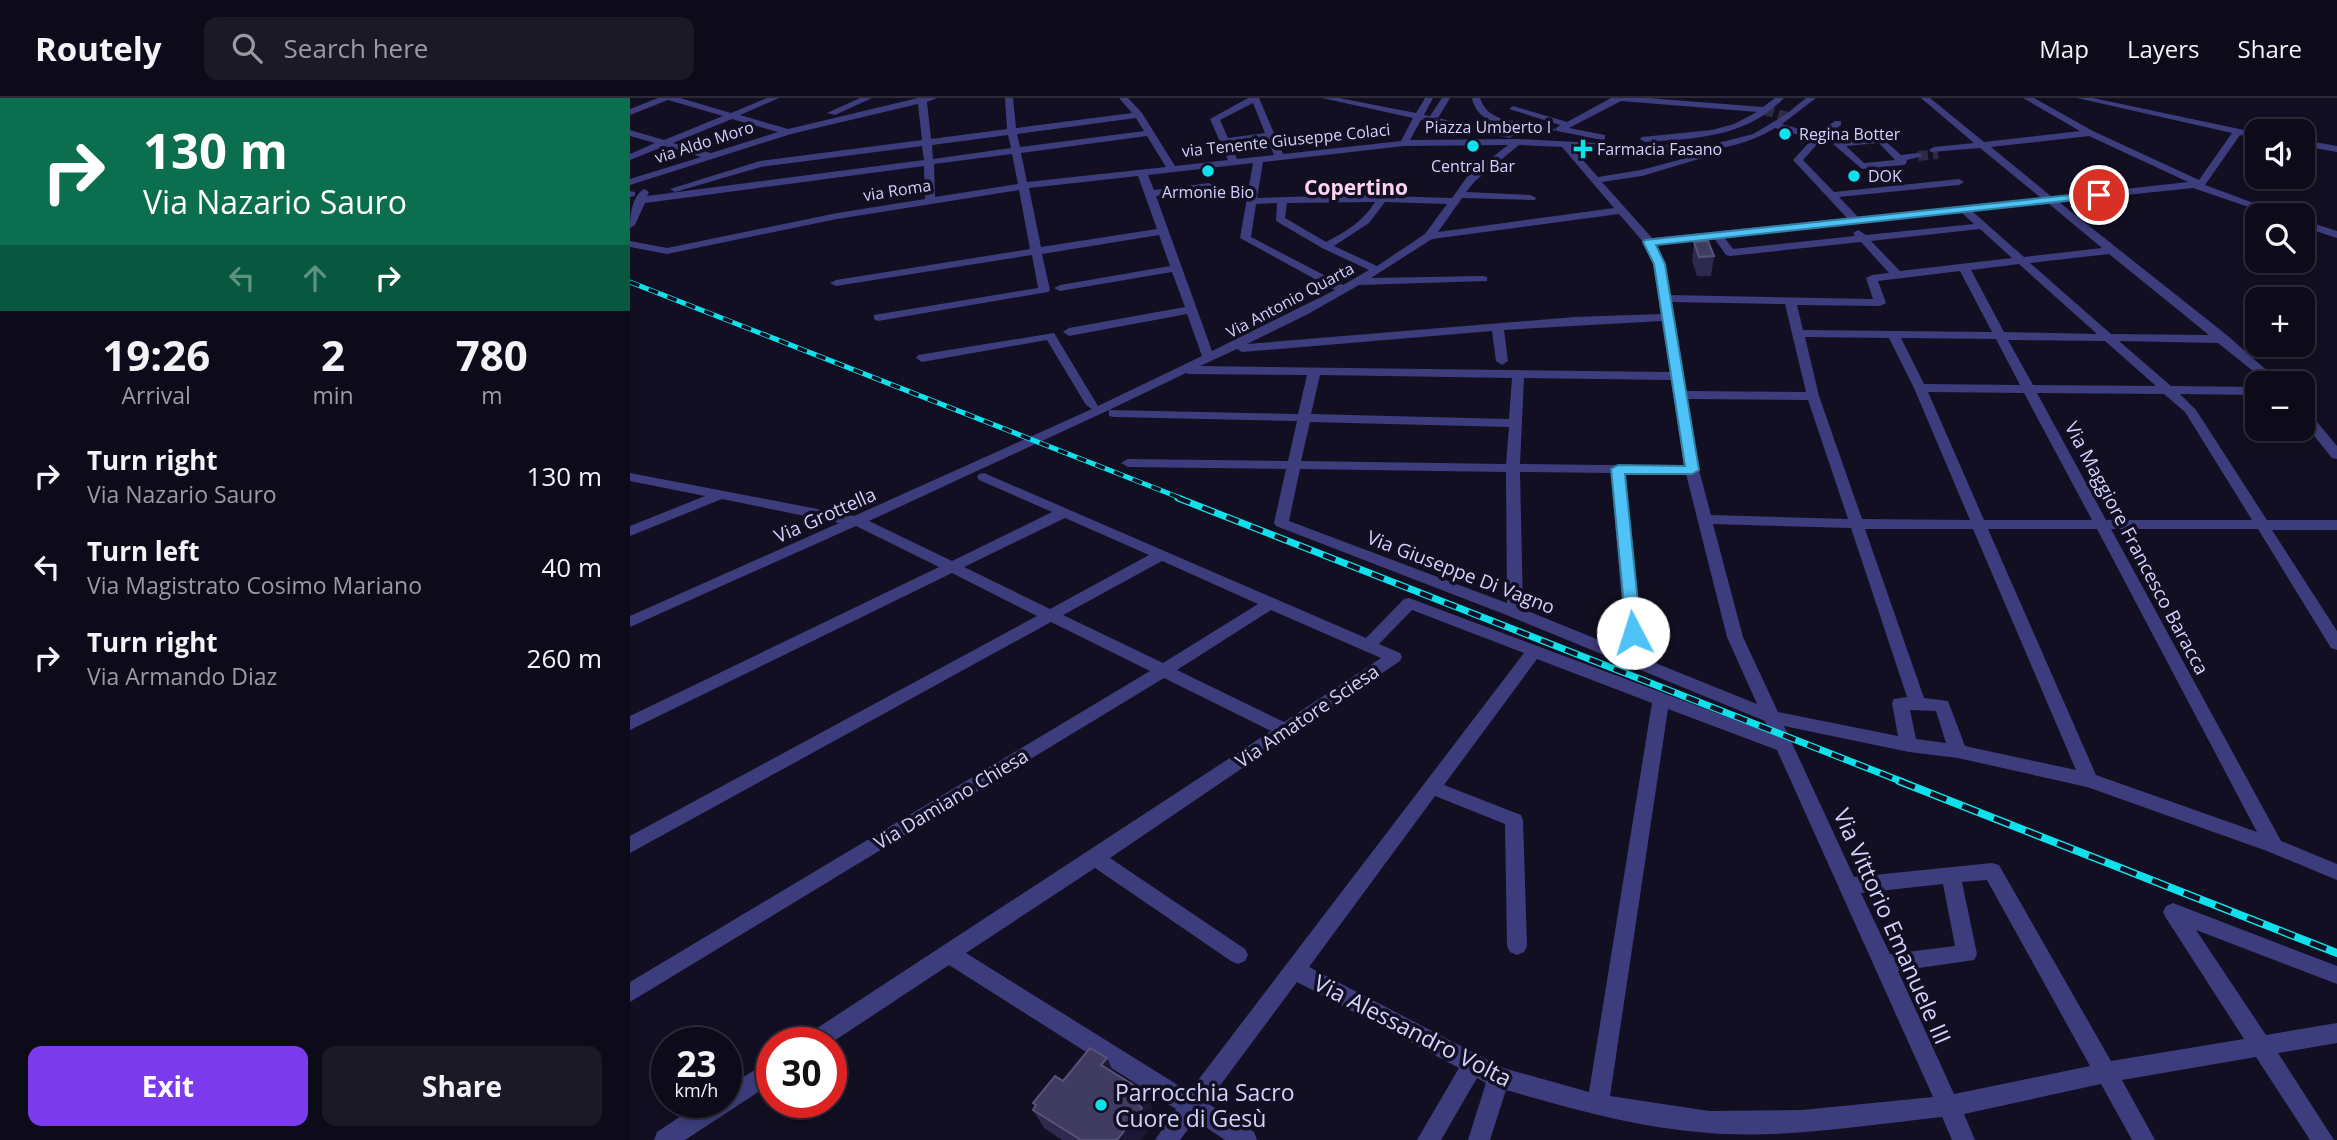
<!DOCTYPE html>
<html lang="en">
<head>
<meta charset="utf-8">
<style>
  :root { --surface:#0d0b19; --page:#1b1926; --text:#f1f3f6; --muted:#9a9ba2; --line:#2d2b38; --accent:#7c3aed }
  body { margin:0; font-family:"Open Sans",sans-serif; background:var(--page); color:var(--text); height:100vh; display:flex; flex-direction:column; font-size:26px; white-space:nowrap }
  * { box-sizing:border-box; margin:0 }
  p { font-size:23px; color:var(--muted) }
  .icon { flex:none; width:38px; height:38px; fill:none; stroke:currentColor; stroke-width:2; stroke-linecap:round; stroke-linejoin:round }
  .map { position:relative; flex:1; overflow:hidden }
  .sheet { display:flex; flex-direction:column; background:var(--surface); width:630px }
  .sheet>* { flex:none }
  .guide { background:#0b6e4f; color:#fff; overflow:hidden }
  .tools { position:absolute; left:1615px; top:21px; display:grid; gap:14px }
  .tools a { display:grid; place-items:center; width:70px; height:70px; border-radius:14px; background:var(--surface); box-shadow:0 4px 10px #0003,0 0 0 2px var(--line); font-size:35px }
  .speed { position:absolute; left:21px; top:929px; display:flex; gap:14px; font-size:35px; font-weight:700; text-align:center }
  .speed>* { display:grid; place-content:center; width:91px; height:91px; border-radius:50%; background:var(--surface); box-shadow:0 4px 10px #0003,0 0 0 2px var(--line); line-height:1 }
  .speed small { font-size:18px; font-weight:400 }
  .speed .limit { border:10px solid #d22; background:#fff; color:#111 }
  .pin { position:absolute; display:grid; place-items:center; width:60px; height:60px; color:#fff; margin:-30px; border:4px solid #fff; border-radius:50%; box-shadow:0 2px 7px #0007 }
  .me { position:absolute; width:77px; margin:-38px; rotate:355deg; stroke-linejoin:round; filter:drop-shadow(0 0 5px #0008) }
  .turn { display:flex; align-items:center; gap:24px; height:147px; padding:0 28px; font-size:32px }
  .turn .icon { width:91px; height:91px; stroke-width:2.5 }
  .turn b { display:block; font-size:49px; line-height:60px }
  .lanes { display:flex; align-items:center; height:66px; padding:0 28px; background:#0003; justify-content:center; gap:35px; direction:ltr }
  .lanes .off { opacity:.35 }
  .eta { display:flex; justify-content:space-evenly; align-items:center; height:119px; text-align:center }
  .eta b { font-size:42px; font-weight:700; line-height:49px }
  .button { display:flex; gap:14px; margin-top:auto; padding:14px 28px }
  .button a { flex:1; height:80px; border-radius:14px; background:var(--accent); color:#fff; font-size:28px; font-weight:700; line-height:80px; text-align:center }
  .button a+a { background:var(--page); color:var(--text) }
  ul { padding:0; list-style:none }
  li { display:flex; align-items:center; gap:21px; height:91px; padding:0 28px }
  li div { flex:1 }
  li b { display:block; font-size:26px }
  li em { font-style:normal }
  header { display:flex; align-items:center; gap:42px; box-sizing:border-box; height:98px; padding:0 35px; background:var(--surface); border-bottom:2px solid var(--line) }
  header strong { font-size:33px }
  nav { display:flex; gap:38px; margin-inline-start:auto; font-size:24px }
  .search { width:490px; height:63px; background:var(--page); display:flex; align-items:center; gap:18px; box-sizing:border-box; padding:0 24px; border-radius:14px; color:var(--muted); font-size:26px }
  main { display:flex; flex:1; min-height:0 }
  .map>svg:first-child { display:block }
</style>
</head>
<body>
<header>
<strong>Routely</strong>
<div class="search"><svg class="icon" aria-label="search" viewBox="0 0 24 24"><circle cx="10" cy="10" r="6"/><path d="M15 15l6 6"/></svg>Search here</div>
<nav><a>Map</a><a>Layers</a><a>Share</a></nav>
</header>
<main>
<section class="sheet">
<div class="guide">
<div class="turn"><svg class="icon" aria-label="right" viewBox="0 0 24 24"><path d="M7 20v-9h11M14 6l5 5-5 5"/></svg><div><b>130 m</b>Via Nazario Sauro</div></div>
<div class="lanes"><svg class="icon off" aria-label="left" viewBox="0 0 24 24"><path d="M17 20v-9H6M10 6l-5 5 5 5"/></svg><svg class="icon off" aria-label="ahead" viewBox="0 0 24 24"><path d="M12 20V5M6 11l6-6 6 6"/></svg><svg class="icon" aria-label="right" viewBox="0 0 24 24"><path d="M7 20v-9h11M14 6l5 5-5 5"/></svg></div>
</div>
<div class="eta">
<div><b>19:26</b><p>Arrival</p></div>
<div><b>2</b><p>min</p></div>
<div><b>780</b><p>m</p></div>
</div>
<ul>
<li><svg class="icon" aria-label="right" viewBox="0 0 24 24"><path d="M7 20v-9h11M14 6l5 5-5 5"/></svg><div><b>Turn right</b><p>Via Nazario Sauro</p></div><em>130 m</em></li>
<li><svg class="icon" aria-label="left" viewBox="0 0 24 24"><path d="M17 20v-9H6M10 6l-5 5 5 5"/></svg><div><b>Turn left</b><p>Via Magistrato Cosimo Mariano</p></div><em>40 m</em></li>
<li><svg class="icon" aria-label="right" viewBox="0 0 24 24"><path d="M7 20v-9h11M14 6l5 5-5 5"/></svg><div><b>Turn right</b><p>Via Armando Diaz</p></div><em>260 m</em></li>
</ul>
<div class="button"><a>Exit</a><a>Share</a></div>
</section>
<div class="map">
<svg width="1707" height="1042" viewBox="0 0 1707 1042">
  <rect width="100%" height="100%" fill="#110f21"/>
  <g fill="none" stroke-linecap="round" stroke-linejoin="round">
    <!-- minor-tunnel -->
    <path stroke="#2e2c42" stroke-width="10" stroke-dasharray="10 5" stroke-linecap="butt" d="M1134 12 1158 19
      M1288 58 1308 56"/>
    <!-- minor -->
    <path fill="#3d3d7d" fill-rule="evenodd" d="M28 0H50L101 15 137 0H149L110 17 158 31 288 0H307L297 4 301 41 377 31 375 0H383L386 30 502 15 489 0H498L512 15 545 68 598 62 580 21 618 0H629L653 56 771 43 783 20 692 0H709L786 15 795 0H803L794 17 800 18 812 0H820L808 20 884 37 879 40 791 22 780 42 887 41 1004 47H1080L1123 36 1155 17 1176 0H1186L1152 26 1187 36 1205 23H1211V27L1195 39 1199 40V44L1190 43 1173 62 1204 94 1329 81 1334 84 1329 87 1209 99 1228 119 1411 100 1350 50 1301 54 1299 52 1304 49 1344 45 1291 0H1300L1354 44 1450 33 1393 0H1404L1463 33 1569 82 1602 35 1447 0H1463L1628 35V41L1610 37 1575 87 1656 117H1642L1563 90 1429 104 1598 238 1651 285H1638L1588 245 1489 243 1541 288 1628 289V297L1550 296 1566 312 1637 422H1707V432H1642L1707 533V552L1701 550 1628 431H1481L1651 743 1707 766V782L1637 753 1457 689 1328 660 1279 654 1154 628 1224 779 1362 765 1369 767 1481 963 1614 941 1536 820 1533 814 1536 808 1543 805 1707 868V886L1566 832 1636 937 1707 925V945L1648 955 1704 1042H1680L1626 959 1492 982 1525 1042H1502L1471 986 1334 1016 1345 1042H1322L1312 1019C1236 1027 1156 1041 1079 1035 1010 1030 942 1011 876 992L860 1042H838L856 985 847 980 811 1042H787L829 970 667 884 577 1005 624 1034 627 1042H595L565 1022 550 1042H525L546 1011 319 867 201 945H172L175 938 641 633 534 580 0 904V884L520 573 421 524 0 755V738L407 518 322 475 0 632V618L309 469 226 428 0 529V518L209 425 92 401 0 438V428L75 398 0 383V375L224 418 462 311 456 307 417 242 292 264 286 260 288 257 424 235 468 308 572 258 557 216 439 238 433 234 439 230 555 209 542 174 430 193 424 190 430 187 540 168 529 137 412 156 420 192 418 194 248 223 244 221V217L408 190 402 157 206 188 200 185 206 182 400 151 389 92 207 121 37 156 0 149V143L37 150 207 115 295 101 294 68 15 105 5 127 0 130C0 117 2 98 14 91L19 94 17 98 294 62 292 48 131 69 45 94 40 91 130 63 292 42 288 6 161 36 0 87V81L71 59 35 48 0 62V56L25 45 0 38V32L34 42 93 18 38 2 0 17V11ZM623 5 635 35 598 40 590 22ZM506 20 514 33 390 49 387 36ZM102 21 148 34 81 55 43 45ZM1145 30 1182 41 1163 62 1217 120 1022 140 972 84 1012 78 1079 58V54L1011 72 968 79 942 50C1008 53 1086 66 1145 30ZM378 37 381 50 303 61 302 47ZM517 38 536 69 397 84 391 55ZM1459 38 1558 84 1422 99 1361 49ZM637 40 644 57 607 61 600 45ZM878 47 837 79 822 100 725 97 627 100 633 64 774 48ZM889 47 932 49 984 110 808 134 832 100 905 102 906 100 901 97 836 94 845 83ZM382 56 388 86 305 99 304 66ZM623 65 610 140 705 192 582 253 526 98 579 91 584 88 579 85 524 92 518 77ZM508 78 527 131 411 149 399 90ZM745 104C734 123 715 134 696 144L655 120 657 105ZM755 104 817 106 795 136 747 168 704 148 739 125ZM647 105 646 123 692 150 739 172 713 187 621 139 626 106ZM1418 105 1472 150 1394 159 1342 113ZM1331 114 1344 126 1236 137 1228 132 1223 135 1225 138 1103 151 1094 139ZM989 116 1014 145 1023 166 1031 216 944 219 617 246 678 216 729 187 857 183V179L853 178 741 180 802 141ZM1350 131 1382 160 1270 173 1241 143ZM1084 140 1096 157 1100 158 1231 144 1259 175 1242 177 1236 180 1243 201 1040 197 1035 166 1026 147ZM1479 156 1579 237 1481 236 1400 165ZM1389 166 1467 236 1374 234 1341 172ZM1330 173 1362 234 1173 232 1167 207 1250 208 1256 205 1248 183ZM1041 204 1155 206 1176 294 1056 293ZM1032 223 1040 274 570 268 607 251 612 254 862 233 866 263 872 267 878 263 874 232ZM1175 239 1259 240 1284 290 1340 422 1232 421 1189 298ZM1271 240 1366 241 1390 287 1294 286ZM1378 242 1475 243 1526 288 1403 287ZM556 275 559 276 677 277 668 316 479 312ZM690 277 882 280 879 321 681 316ZM894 280 1041 282 1054 368 890 366ZM1298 294 1394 295 1462 422H1354ZM1407 295 1534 296 1555 314 1622 422H1476ZM1057 301 1178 302 1218 421 1081 417 1069 372ZM479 312V318L484 319 667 323 658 363 498 361 491 365 498 369 656 371 644 425 646 428 879 518 1135 623 1140 635 779 500 774 501 736 540 354 375 349 376 347 379 349 382 422 414 322 463 239 423ZM680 324 879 329 876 366 671 363ZM670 371 876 374 877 505 659 423ZM890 374 981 375 996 553 893 511ZM995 375 1056 376 1097 539 1127 606 1013 560ZM435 420 519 457 420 511 334 469ZM1083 426 1221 430 1277 599 1264 601 1262 605 1268 638 1148 614 1113 539ZM1235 431H1343L1446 672 1335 648 1318 603 1294 600ZM1358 431H1467L1627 734 1466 677ZM532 463 628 506 533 565 433 517ZM641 512 751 560 654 624 547 572ZM782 512 894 555 559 994 336 855 465 770 601 863 608 866 615 863 618 857 615 851 480 760 770 563 772 559 770 555 749 546ZM907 561 1022 605 959 994 873 970 679 869 805 698 875 726 877 848 880 854 887 857 894 854 897 848 893 722 891 717 814 687ZM1038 611 1147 652 1303 999 1172 1012 1079 1013 980 998ZM1280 612 1306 613 1316 645 1286 641ZM1357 782 1460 968 1324 996 1268 873 1344 862 1347 856 1332 784ZM1313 786 1325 848 1260 856 1231 795Z
      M230 0H242L205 17 197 15Z
      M842 0H850C861 33 903 18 926 32 914 39 865 27 854 19 847 14 844 8 842 0Z
      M981 0H1018L1133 9 1145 0H1154C1117 39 1066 41 1015 44L1010 41 1012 39 1082 32 1104 26 1127 14 991 3 939 30 975 37V41L972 42 927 33 925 31 930 27 879 11 883 8 937 24Z
      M1251 39 1271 57 1288 55 1293 58 1277 62 1276 66 1273 67 1232 71 1203 46 1208 43ZM1249 45 1265 62 1234 65 1216 48Z
      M1673 42 1707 48V54L1673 48Z
      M0 93 5 94V98L0 99Z
      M1673 122 1707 133V140L1673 129Z
      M1673 312 1678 313 1707 348V361L1702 360 1673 324Z
      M142 962V985L55 1042H24L27 1034 72 1004H96V989Z"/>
    <!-- rail-far2 casing -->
    <g stroke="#0ee1ec" stroke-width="5">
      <path id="rail-far2" d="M0 184 553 401"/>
    </g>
    <!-- rail-far1 casing -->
    <g stroke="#0ee1ec" stroke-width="7">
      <path id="rail-far1" d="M548 400 1273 684"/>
    </g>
    <!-- rail casing -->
    <g stroke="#0ee1ec" stroke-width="8">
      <path id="rail" d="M1269 683 1707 855"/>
    </g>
    <!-- rail-far2 -->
    <use href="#rail-far2" stroke="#110f21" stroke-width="3.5" stroke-dasharray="10" stroke-linecap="butt"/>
    <!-- rail-far1 -->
    <use href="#rail-far1" stroke="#110f21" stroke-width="4.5" stroke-dasharray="13" stroke-linecap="butt"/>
    <!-- rail -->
    <use href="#rail" stroke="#110f21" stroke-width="5" stroke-dasharray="17" stroke-linecap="butt"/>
  </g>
  <!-- wall -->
  <path fill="#2e294e" d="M1064 144 1084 158 1081 178H1067L1062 163Z
    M484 975 515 994 523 1013 516 1021 520 1029 510 1042H432L414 1030 403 1012 405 1009 403 1005Z"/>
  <!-- shaded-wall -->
  <path fill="#1b1734" d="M477 960 486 979 471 967Z
    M515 994 523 1013 516 1021 520 1029 510 1042H487L506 1004Z"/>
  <!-- building -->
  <path fill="#403b61" stroke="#575379" stroke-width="2" d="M1078 143 1084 158 1069 159 1064 144Z
    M460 950 477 960 471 967 515 994 506 1004 512 1010 487 1042H451L403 1012 406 1007 403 1005 425 978 433 983Z"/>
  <!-- route -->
  <path fill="#4fc3f7" stroke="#337fa1" stroke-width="2" d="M1469 94 1474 97 1473 99 1026 147 1035 166 1069 372 1062 376H995L1011 535 1003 541 997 539 981 371 988 367 1055 368 1024 166 1013 144 1015 142Z"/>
  <!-- markers -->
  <g fill="#0ee1ec" stroke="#110f21" stroke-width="2.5">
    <circle cx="1155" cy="36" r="7"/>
    <circle cx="843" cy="48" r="7"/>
    <path d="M949.5 40.5h7v7h7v7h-7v7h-7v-7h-7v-7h7z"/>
    <circle cx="578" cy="73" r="7"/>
    <circle cx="1224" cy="78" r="7"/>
    <circle cx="471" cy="1007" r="7"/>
  </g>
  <g text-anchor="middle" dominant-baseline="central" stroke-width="7" stroke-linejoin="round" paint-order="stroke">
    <!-- far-street labels -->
    <g font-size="16" fill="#d4d2fc" stroke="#110f21">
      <text x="858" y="29">Piazza Umberto I</text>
      <text transform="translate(656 42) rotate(-6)">via Tenente Giuseppe Colaci</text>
      <text transform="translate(74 44) rotate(-18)">via Aldo Moro</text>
      <text transform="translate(267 92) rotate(-9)">via Roma</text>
      <text transform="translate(660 202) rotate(-28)">Via Antonio Quarta</text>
    </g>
    <!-- far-poi labels -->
    <g font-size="16" fill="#d4d2fc" stroke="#110f21" text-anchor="start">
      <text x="1169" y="36">Regina Botter</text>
      <text x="967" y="51">Farmacia Fasano</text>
      <text x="843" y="68" text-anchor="middle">Central Bar</text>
      <text x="1238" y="78">DOK</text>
      <text x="578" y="94" text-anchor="middle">Armonie Bio</text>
    </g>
    <!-- street labels -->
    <g font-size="19" fill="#d4d2fc" stroke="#110f21">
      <text transform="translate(195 417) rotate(-24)">Via Grottella</text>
      <text transform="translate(1507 450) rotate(62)">Via Maggiore Francesco Baracca</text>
      <text transform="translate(831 474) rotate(21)">Via Giuseppe Di Vagno</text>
      <text transform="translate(677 618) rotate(-34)">Via Amatore Sciesa</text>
      <text transform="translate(321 701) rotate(-31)">Via Damiano Chiesa</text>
    </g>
    <!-- far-district labels -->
    <g font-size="21" font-weight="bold" fill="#fcd4f0" stroke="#110f21">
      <text x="726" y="89">Copertino</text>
    </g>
    <!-- near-street labels -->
    <g font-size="23" fill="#d4d2fc" stroke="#110f21">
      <text transform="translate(1263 828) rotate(66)">Via Vittorio Emanuele III</text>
      <text transform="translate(783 932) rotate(27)">Via Alessandro Volta</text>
    </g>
    <!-- near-poi labels -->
    <g font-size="23" fill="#d4d2fc" stroke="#110f21" text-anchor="start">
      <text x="485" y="994">Parrocchia Sacro<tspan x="485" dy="26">Cuore di Gesù</tspan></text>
    </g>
  </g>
</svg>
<div class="tools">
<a><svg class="icon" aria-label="sound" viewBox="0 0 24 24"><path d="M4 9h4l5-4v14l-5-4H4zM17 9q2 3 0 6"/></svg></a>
<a><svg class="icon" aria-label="search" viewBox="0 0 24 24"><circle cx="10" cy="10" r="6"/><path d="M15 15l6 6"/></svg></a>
<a>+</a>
<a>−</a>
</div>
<div class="speed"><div>23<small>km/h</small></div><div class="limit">30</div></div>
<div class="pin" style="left:1469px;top:97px;background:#d93025"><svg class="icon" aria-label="arrive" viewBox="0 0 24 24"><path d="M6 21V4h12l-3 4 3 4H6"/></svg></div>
<svg class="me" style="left:1003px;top:535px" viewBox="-20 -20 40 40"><circle r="19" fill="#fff"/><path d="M0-13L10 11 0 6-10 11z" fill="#4fc3f7"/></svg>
</div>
</main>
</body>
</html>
